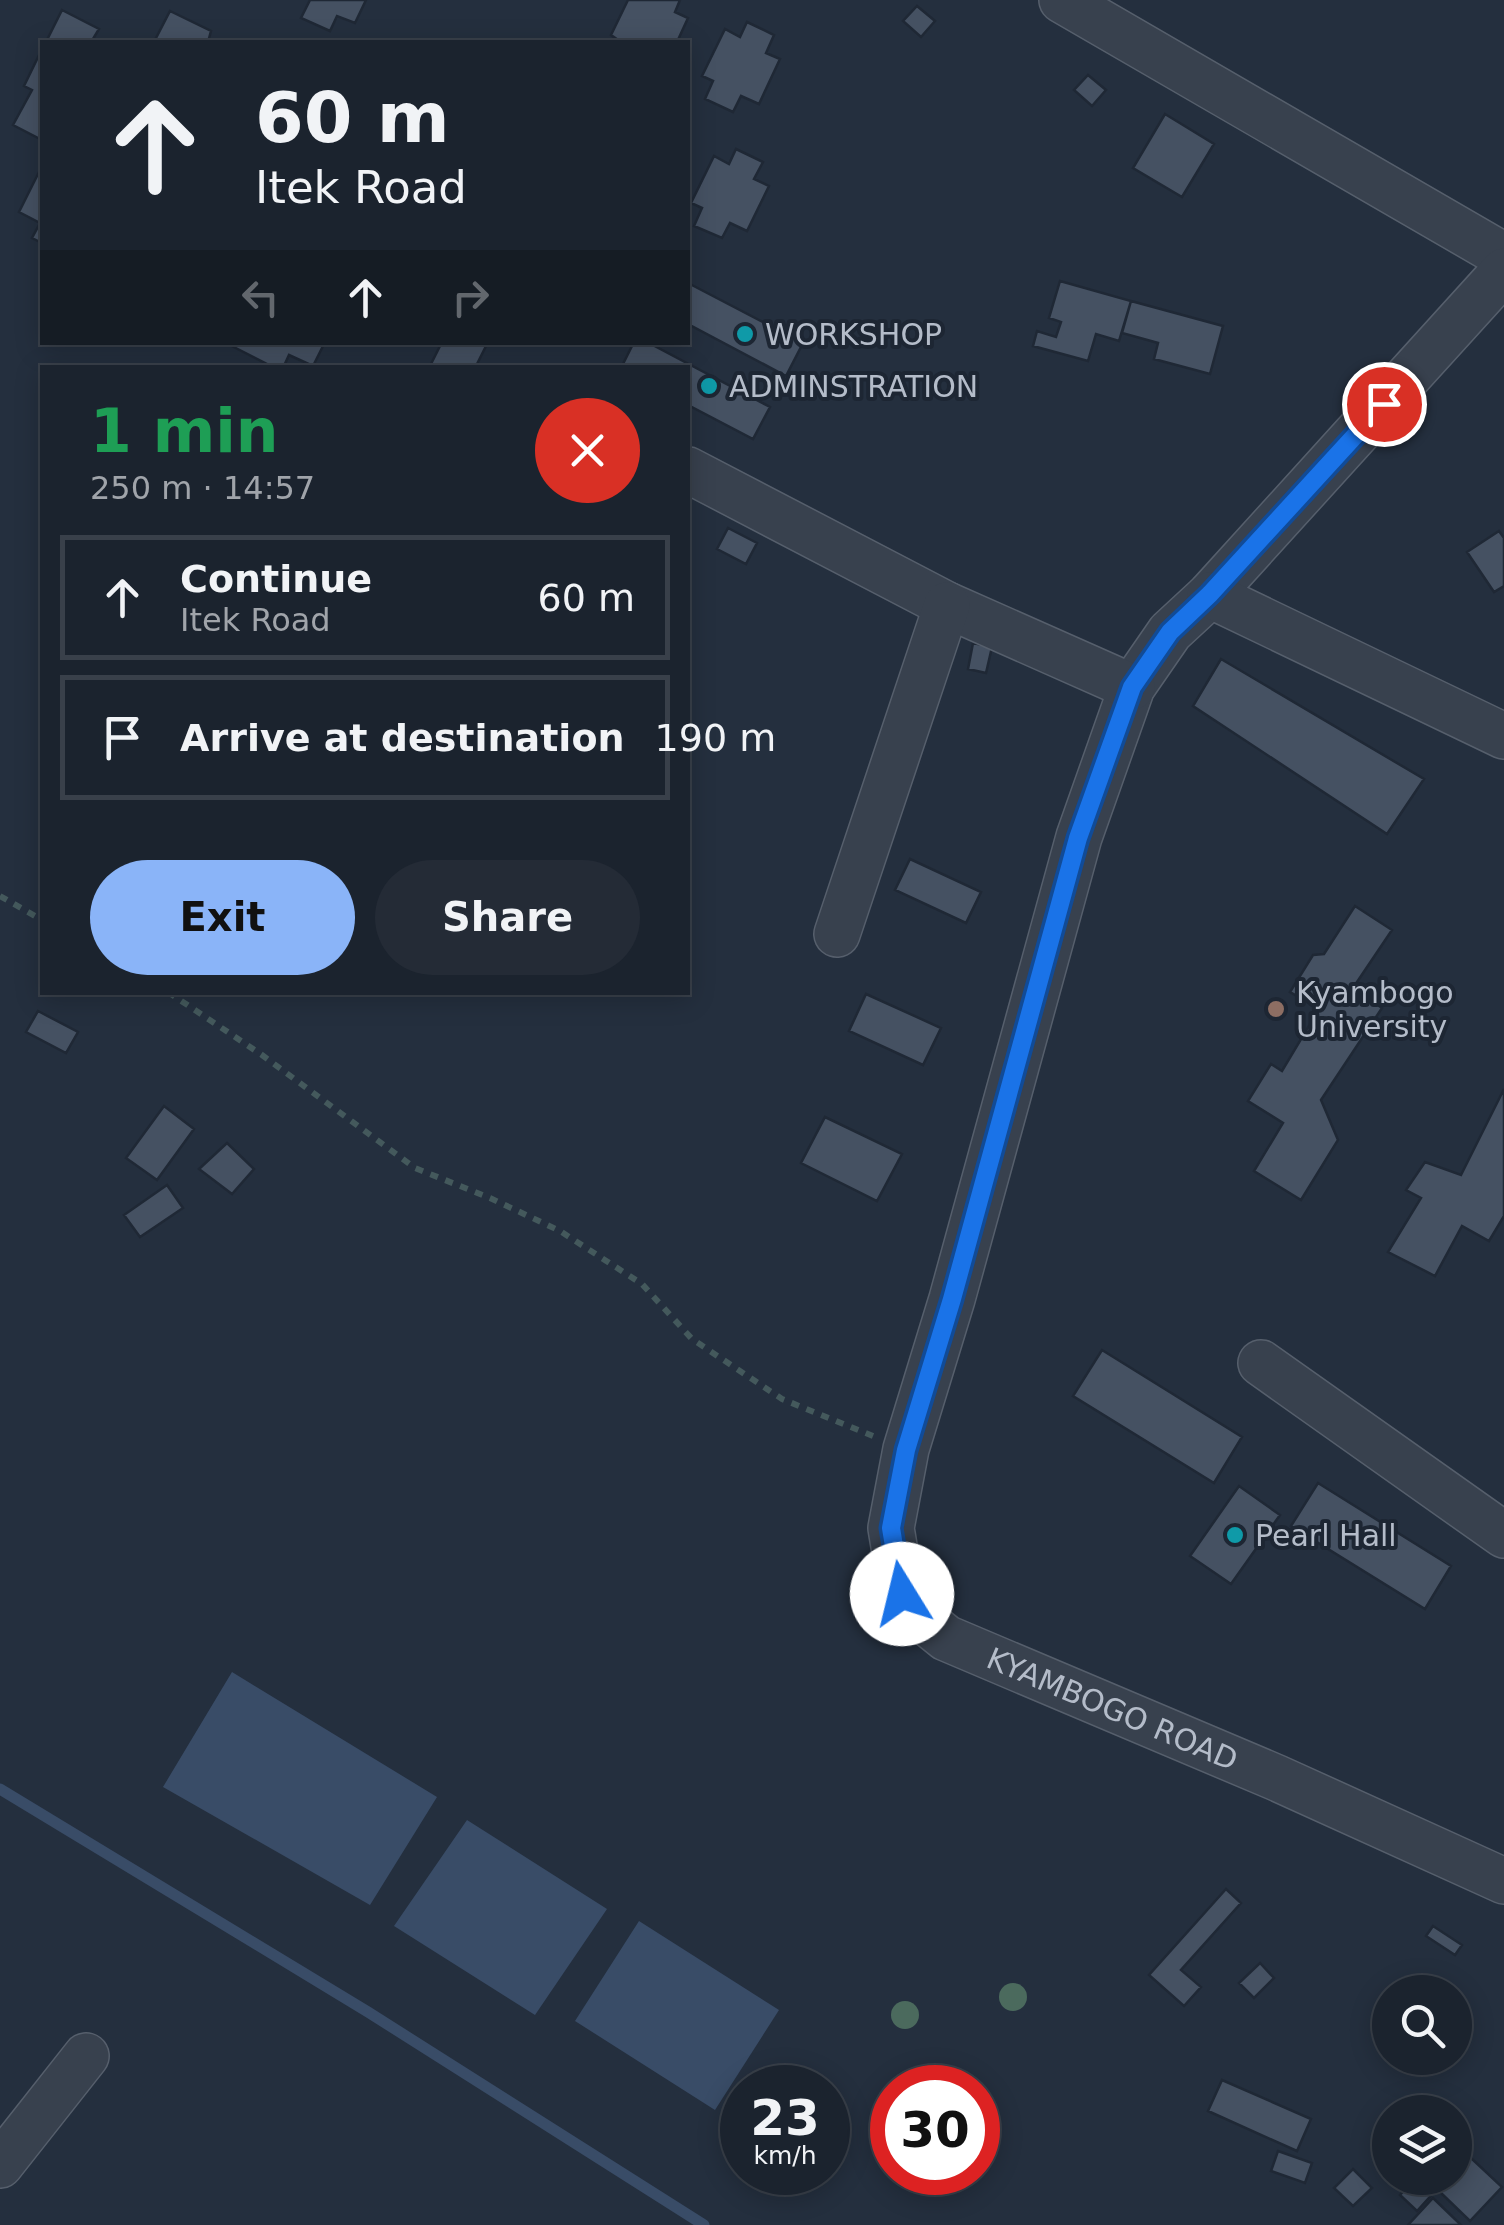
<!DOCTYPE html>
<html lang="en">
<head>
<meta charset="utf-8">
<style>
  :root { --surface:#1b232e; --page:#242b36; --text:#f1f3f6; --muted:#a0a4aa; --line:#39404a; --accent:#8ab4f8 }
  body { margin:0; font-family:"DejaVu Sans",sans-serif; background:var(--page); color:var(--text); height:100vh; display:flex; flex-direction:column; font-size:38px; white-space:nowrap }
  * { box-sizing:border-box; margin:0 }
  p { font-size:32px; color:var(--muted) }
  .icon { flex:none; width:55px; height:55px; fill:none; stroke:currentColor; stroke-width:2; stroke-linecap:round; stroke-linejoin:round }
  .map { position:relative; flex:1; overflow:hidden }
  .sheet { position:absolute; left:40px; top:365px; width:650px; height:630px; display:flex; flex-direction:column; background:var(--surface); border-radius:0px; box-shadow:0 5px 25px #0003,0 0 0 2px var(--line) }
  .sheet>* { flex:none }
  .hud { position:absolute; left:40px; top:40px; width:650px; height:305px; border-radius:0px; box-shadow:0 5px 25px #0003,0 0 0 2px var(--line); background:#1b232e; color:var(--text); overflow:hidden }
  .tools { position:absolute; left:1372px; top:1975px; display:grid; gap:20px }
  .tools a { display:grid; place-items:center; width:100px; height:100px; border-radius:50%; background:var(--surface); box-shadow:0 5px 25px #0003,0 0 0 2px var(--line); font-size:50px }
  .speed { position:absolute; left:720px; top:2065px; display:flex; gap:20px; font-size:50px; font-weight:700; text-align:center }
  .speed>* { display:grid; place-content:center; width:130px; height:130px; border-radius:50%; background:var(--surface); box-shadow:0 5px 25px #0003,0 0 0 2px var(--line); line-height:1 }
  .speed small { font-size:25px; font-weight:400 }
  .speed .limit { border:15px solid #d22; background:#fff; color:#111 }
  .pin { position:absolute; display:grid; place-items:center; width:85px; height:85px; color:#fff; margin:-42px; border:5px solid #fff; border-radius:50%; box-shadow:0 2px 10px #0007 }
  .me { position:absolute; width:110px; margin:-55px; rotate:351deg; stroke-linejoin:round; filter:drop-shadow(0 0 8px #0008) }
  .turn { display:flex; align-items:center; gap:35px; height:210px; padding:0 50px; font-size:45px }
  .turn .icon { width:130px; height:130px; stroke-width:2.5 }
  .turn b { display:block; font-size:70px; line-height:85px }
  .lanes { display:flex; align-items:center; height:95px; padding:0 50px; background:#0003; justify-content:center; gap:50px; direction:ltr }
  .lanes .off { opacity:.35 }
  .round { display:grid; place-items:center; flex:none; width:105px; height:105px; border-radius:52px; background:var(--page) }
  .summary { display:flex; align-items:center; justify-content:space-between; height:170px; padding:0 50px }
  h1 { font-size:60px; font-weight:600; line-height:75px; color:#1e9e55 }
  .cta { display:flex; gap:20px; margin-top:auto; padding:20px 50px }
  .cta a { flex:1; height:115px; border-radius:60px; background:var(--accent); color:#111; font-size:40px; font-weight:600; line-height:115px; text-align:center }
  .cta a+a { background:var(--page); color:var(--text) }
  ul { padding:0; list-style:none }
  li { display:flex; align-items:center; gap:30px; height:125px; margin:0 20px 15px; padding:0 30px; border:5px solid var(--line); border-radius:0px }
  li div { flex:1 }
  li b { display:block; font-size:38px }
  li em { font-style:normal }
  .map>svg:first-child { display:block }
</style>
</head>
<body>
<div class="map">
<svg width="1504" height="2225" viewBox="0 0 1504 2225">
  <rect width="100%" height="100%" fill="#242f3e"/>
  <!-- water -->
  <path fill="#394c67" d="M232 1672 437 1797 370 1905 163 1787Z
    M467 1820 607 1909 535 2015 394 1926Z
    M639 1921 779 2010 715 2110 575 2021Z"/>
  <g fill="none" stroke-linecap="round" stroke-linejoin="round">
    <!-- stream -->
    <path stroke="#394c67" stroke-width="11" d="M0 1789 368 2012 704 2225"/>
  </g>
  <!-- building -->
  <path fill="#455162" stroke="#1f2835" stroke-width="2.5" d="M310 0H309H366L355 23 337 16 330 31 301 18Z
    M628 0H680L675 12 688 18 677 42H621L611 35Z
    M917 6 935 21 921 37 903 21Z
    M62 10 99 29 93 39 100 42H46Z
    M170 11 211 31 208 42H154Z
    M747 22 774 35 766 53 780 59 759 104 741 96 733 112 705 99 713 81 702 76 725 29 740 37Z
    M42 49V140L13 125 32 90 24 86Z
    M1088 75 1106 90 1092 106 1074 90Z
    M1165 114 1214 144 1182 197 1133 168Z
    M736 149 763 162 754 179 769 186 747 231 730 223 722 238 694 226 702 208 691 203 714 156 729 164Z
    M42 166V243L32 238 40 223 19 212Z
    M1060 281 1131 301 1119 341 1096 334 1088 361 1033 346 1037 331 1056 337 1061 322 1049 318Z
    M688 283 803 343 786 376 688 324Z
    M1131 301 1223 326 1210 374 1154 359 1158 343 1122 333Z
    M224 342H325L313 366 289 355 283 368H275Z
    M442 342H488L475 368H429Z
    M634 342H647L770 407 753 439 688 405V368H621Z
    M728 528 757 543 746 564 717 549Z
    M1499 531 1504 538V586L1494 592 1467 552Z
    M973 643 992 647 986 673 968 669Z
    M1221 659 1424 779 1387 834 1193 706Z
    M910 859 981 892 966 923 895 890Z
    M1355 906 1392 930 1353 988 1382 1008 1321 1100 1338 1140 1301 1200 1254 1171 1283 1123 1248 1101 1271 1064 1282 1071 1319 1009 1290 992 1313 955 1324 954Z
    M866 994 941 1028 923 1065 849 1031Z
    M38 1011 78 1032 66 1053 26 1032Z
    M1504 1089V1216L1489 1241 1462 1226 1435 1276 1388 1252 1421 1198 1406 1190 1425 1162 1461 1175Z
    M164 1106 194 1129 157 1180 126 1158Z
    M825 1117 902 1154 877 1201 801 1163Z
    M227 1143 254 1169 232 1194 199 1169Z
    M167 1185 183 1208 140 1237 124 1215Z
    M1102 1350 1242 1437 1214 1483 1073 1396Z
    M1318 1483 1451 1566 1425 1609 1291 1526Z
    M1239 1486 1280 1515 1231 1584 1190 1556Z
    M1226 1889 1241 1903 1181 1970 1201 1987 1184 2006 1149 1975Z
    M1433 1926 1462 1945 1455 1955 1426 1936Z
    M1260 1963 1274 1978 1254 1998 1239 1983Z
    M1222 2080 1311 2119 1297 2151 1208 2111Z
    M1455 2143 1502 2187 1470 2221 1437 2189 1417 2211 1400 2195 1409 2185 1402 2178H1455Z
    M1278 2151 1312 2163 1305 2183 1271 2171Z
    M1353 2169 1372 2188 1353 2206 1334 2188Z
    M1433 2198 1461 2225H1408Z"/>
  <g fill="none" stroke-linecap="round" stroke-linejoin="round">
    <!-- minor casing -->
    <g stroke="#565f6c" stroke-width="48">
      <g id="minor">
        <path d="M1062 0 1504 256"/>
        <path id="s1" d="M1504 271 1210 595 1170 632 1132 687 1079 837 952 1299 906 1449 891 1528 902 1594 915 1613 946 1638 1277 1778 1504 1881"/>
        <path d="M688 470 947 605 1132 687"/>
        <path d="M1210 595 1504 736"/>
        <path d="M837 934 947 605"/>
        <path d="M1261 1363 1504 1535"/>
        <path d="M0 2165 86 2056"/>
      </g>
    </g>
    <!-- path -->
    <path stroke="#44595c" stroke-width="6" stroke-dasharray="8 8" stroke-linecap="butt" d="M0 896 42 920
      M168 992 262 1055 415 1168 490 1198 560 1231 642 1284 692 1339 782 1399 873 1436"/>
    <!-- minor -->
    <use href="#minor" stroke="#38414e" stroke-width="45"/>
  </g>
  <!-- trees -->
  <g fill="#4b6a5d">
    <circle cx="1013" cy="1997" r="14"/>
    <circle cx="905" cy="2015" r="14"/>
  </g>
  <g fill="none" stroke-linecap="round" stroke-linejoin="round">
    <!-- route casing -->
    <g stroke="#114b97" stroke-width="25">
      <path id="route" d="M902 1594 891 1528 906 1450 952 1299 1078 838 1132 687 1170 632 1210 594 1384 404"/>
    </g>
    <!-- route -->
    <use href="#route" stroke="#1a73e8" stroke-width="18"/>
  </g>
  <!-- markers -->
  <g fill="#0f9aa8" stroke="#1d2633" stroke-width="4">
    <circle cx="745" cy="334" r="10"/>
    <circle cx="709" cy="386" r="10"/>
    <circle cx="1235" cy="1535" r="10"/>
  </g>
  <circle fill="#8d6e63" stroke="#1d2633" stroke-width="4" cx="1276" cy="1009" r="10"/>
  <g text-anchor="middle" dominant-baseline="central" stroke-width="8" stroke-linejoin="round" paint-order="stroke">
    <!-- poi labels -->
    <g font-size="30" fill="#b4bcc9" stroke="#1d2633" text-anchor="start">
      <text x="765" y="334">WORKSHOP</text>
      <text x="729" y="386">ADMINSTRATION</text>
      <text x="1296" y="992">Kyambogo<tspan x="1296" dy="34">University</tspan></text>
      <text x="1255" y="1535">Pearl Hall</text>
    </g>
    <!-- street labels -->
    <g font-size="30" fill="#b4bcc9" stroke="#1d2633">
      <text stroke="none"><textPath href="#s1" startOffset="1745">KYAMBOGO ROAD</textPath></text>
    </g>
  </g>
</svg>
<div class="tools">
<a><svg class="icon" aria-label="search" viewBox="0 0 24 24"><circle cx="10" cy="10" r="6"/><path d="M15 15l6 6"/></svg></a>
<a><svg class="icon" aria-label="layers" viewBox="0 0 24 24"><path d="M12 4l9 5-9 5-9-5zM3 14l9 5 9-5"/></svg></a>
</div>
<div class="speed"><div>23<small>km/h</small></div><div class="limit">30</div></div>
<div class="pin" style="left:1384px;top:404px;background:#d93025"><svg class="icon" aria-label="arrive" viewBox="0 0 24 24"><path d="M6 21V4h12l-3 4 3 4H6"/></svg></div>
<svg class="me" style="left:902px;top:1594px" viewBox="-20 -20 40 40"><circle r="19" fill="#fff"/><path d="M0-13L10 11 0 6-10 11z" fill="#1a73e8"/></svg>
<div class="hud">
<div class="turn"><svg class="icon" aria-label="ahead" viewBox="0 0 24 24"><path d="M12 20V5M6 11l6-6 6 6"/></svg><div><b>60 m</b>Itek Road</div></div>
<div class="lanes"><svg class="icon off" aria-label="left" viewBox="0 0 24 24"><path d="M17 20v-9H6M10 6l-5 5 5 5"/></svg><svg class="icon" aria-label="ahead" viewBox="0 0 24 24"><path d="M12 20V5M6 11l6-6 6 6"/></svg><svg class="icon off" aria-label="right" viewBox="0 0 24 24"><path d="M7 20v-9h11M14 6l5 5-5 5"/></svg></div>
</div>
<section class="sheet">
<div class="summary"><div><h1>1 min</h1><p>250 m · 14:57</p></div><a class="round" style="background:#d93025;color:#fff"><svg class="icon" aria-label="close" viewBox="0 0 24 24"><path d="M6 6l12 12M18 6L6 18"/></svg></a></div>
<ul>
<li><svg class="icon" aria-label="ahead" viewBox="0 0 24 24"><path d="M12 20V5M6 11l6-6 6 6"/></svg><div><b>Continue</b><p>Itek Road</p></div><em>60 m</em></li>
<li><svg class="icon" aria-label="arrive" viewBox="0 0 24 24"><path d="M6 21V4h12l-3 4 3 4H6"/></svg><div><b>Arrive at destination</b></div><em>190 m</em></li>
</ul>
<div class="cta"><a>Exit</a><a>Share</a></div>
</section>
</div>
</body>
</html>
